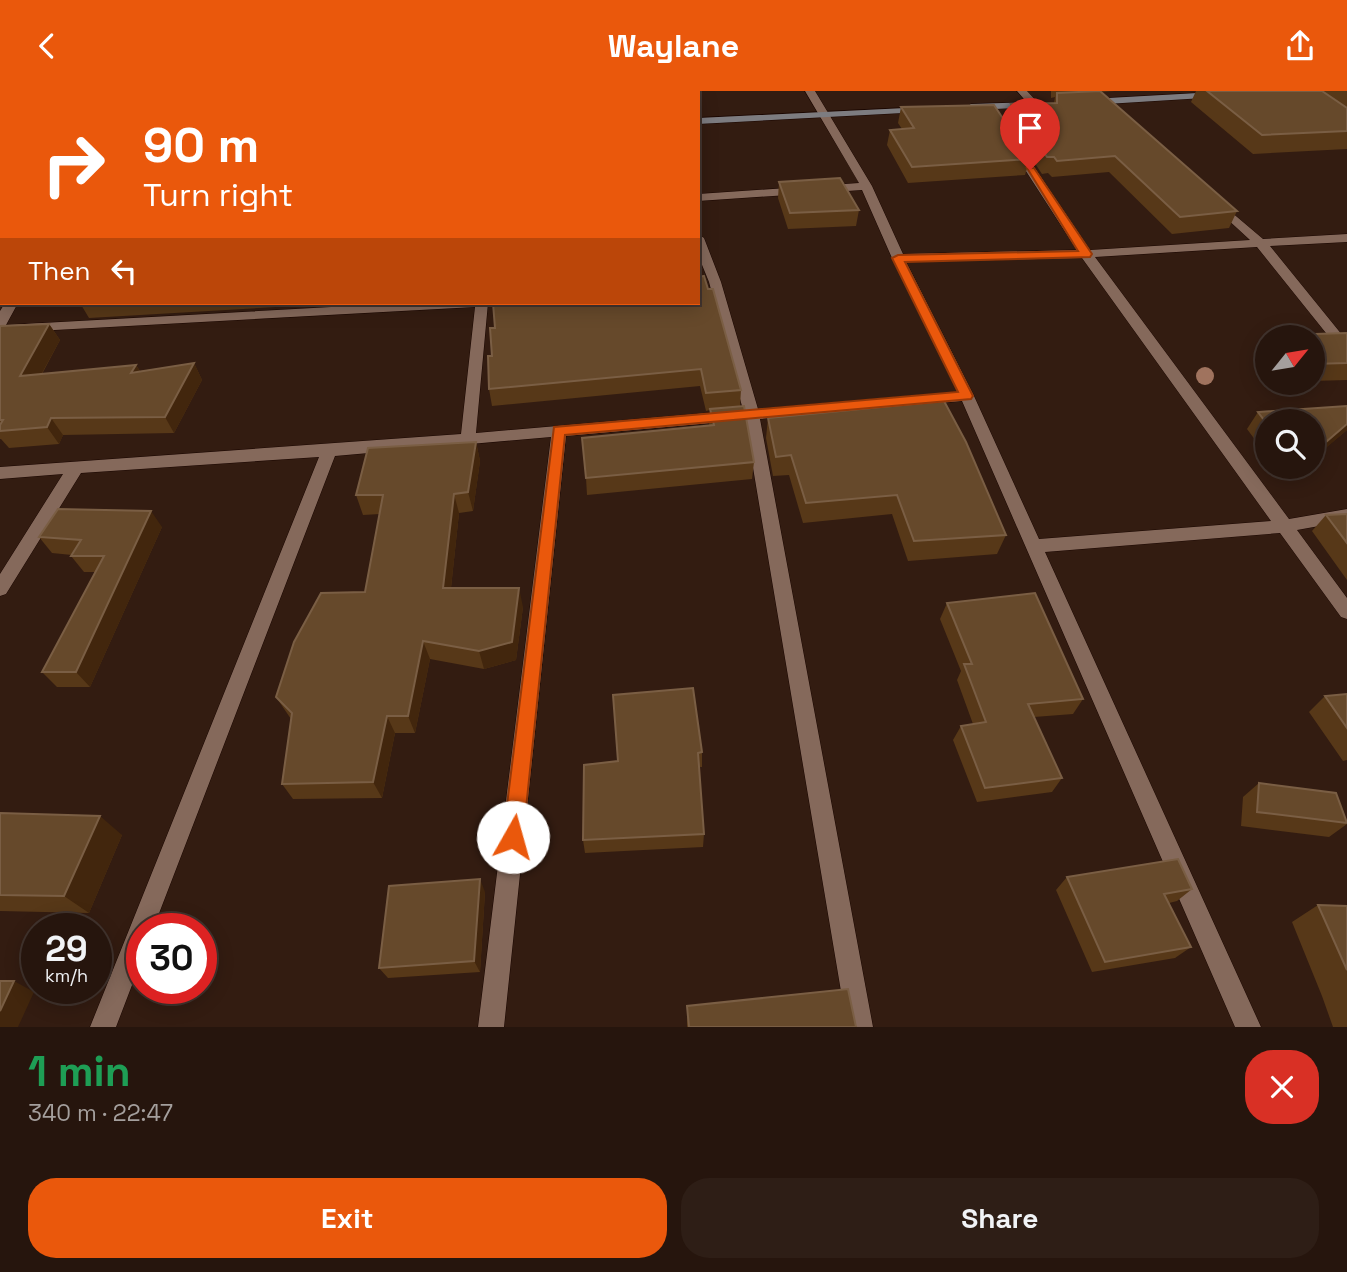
<!DOCTYPE html>
<html lang="en">
<head>
<meta charset="utf-8">
<style>
  :root { --surface:#26150d; --page:#2e1e16; --text:#f1f3f6; --muted:#a49f9d; --line:#42342e; --accent:#ea580c }
  body { margin:0; font-family:"Space Grotesk",sans-serif; background:var(--page); color:var(--text); height:100vh; display:flex; flex-direction:column; font-size:26px; white-space:nowrap }
  * { box-sizing:border-box; margin:0 }
  p { font-size:23px; color:var(--muted) }
  .icon { flex:none; width:38px; height:38px; fill:none; stroke:currentColor; stroke-width:2; stroke-linecap:round; stroke-linejoin:round }
  .map { position:relative; height:936px; overflow:hidden }
  .panel { display:flex; flex-direction:column; background:var(--surface); flex:1 }
  .panel>* { flex:none }
  .hud { position:absolute; left:0px; top:0px; width:700px; height:214px; box-shadow:0 4px 18px #0003,0 0 0 2px var(--line); background:#ea580c; color:#fff; overflow:hidden }
  .needle { width:46px; rotate:60deg }
  .buttons { position:absolute; left:1255px; top:234px; display:grid; gap:14px }
  .buttons a { display:grid; place-items:center; width:70px; height:70px; border-radius:50%; background:var(--surface); box-shadow:0 4px 18px #0003,0 0 0 2px var(--line); font-size:35px }
  .speed { position:absolute; left:21px; top:822px; display:flex; gap:14px; font-size:35px; font-weight:700; text-align:center }
  .speed>* { display:grid; place-content:center; width:91px; height:91px; border-radius:50%; background:var(--surface); box-shadow:0 4px 18px #0003,0 0 0 2px var(--line); line-height:1 }
  .speed small { font-size:18px; font-weight:400 }
  .speed .limit { border:10px solid #d22; background:#fff; color:#111 }
  .pin { position:absolute; display:grid; place-items:center; width:60px; height:60px; color:#fff; margin:-72px -30px; border-radius:50% 50% 50% 0; rotate:-45deg; box-shadow:0 0 7px #0007 }
  .pin .icon { rotate:45deg }
  .me { position:absolute; width:77px; margin:-38px; rotate:7deg; stroke-linejoin:round; filter:drop-shadow(0 0 5px #0008) }
  .turn { display:flex; align-items:center; gap:24px; height:147px; padding:0 28px; font-size:32px }
  .turn .icon { width:91px; height:91px; stroke-width:2.5 }
  .turn b { display:block; font-size:49px; line-height:60px }
  .then { display:flex; align-items:center; height:66px; padding:0 28px; background:#0003; gap:14px; font-size:26px }
  .round { display:grid; place-items:center; flex:none; width:74px; height:74px; border-radius:28px; background:var(--page) }
  .summary { display:flex; align-items:center; justify-content:space-between; height:119px; padding:0 28px }
  h1 { font-size:42px; font-weight:600; line-height:52px; color:#1e9e55 }
  .button { display:flex; gap:14px; margin-top:auto; padding:14px 28px }
  .button a { flex:1; height:80px; border-radius:28px; background:var(--accent); color:#fff; font-size:28px; font-weight:600; line-height:80px; text-align:center }
  .button a+a { background:var(--page); color:var(--text) }
  header { display:flex; justify-content:space-between; align-items:center; height:91px; padding:0 28px; background:var(--accent); color:#fff; font-size:32px; font-weight:600 }
  .map>svg:first-child { display:block }
</style>
</head>
<body>
<header><svg class="icon" aria-label="back" viewBox="0 0 24 24"><path d="M15 5l-7 7 7 7"/></svg>Waylane<svg class="icon" aria-label="share" viewBox="0 0 24 24"><path d="M12 15V3M7 8l5-5 5 5M5 13v7h14v-7"/></svg></header>
<div class="map">
<svg width="1347" height="936" viewBox="0 0 1347 936">
  <rect width="100%" height="100%" fill="#331c11"/>
  <g fill="none" stroke-linecap="round" stroke-linejoin="round">
    <!-- street casing -->
    <g stroke="#1a0600" stroke-width="1">
      <path id="street" d="M1 0H47L2 2V4Z
        M241 0H251L240 2Z
        M498 0H518L498 2Z
        M805 0H815L872 95 903 163 1077 159 1011 57 1016 54 1020 55 1090 159 1250 149 1213 115V111L1217 109 1263 148 1347 143V151L1270 155 1347 250V263L1342 262 1257 156 1095 166 1289 428 1347 418V430L1297 439 1347 507V528L1341 526 1280 442 1045 461 1261 936H1235L962 310 760 328 873 936H847L745 329 566 345 504 936H478L551 346 335 365 153 838H142V868L116 936H90L319 366 81 382 6 503 0 505V483L63 383 0 388V376L461 343 475 216 0 242V220L5 212H18L6 234 404 212H488L476 342 743 319 709 191 698 164V143L704 147 721 191 758 318 958 301 892 167 862 99 698 110V103L859 92ZM1082 167 1271 430 1039 448 974 305 906 171Z
        M1017 0H1027L1040 14 1031 16Z"/>
    </g>
    <!-- secondary casing -->
    <g stroke="#1a0600" stroke-width="1">
      <path id="secondary" d="M1216 1 1220 2V6L1090 14 1085 11 1090 8Z
        M1034 11 1039 14 1038 16 971 19 966 16 971 13Z
        M926 16V20L922 21 698 33V27Z
        M0 66H2V72H0Z"/>
    </g>
    <!-- street -->
    <use href="#street" fill="#85695b" fill-rule="evenodd"/>
    <!-- secondary -->
    <use href="#secondary" fill="#7d7c80" fill-rule="evenodd"/>
  </g>
  <!-- trees -->
  <circle fill="#a0735e" cx="1205" cy="285" r="9"/>
  <!-- wall -->
  <path fill="#573818" d="M1051 0H1115L1100 1 1237 120 1229 137 1172 143 1109 81 1052 86 1048 82 1042 83 1006 29 1011 13 1054 12 1055 6 1051 7Z
    M1196 0H1347V58L1253 63 1191 11Z
    M901 16 1030 68 1025 84 908 92 887 54 890 39 902 38 898 32Z
    M779 91 859 119 856 135 788 138 778 107Z
    M80 212H345L89 227Z
    M698 212 741 299 740 315 754 371 752 388 587 404 586 387 709 334 710 319 706 320 700 295 492 315 489 298 492 265Z
    M49 233 60 249 42 283 136 274 140 280 194 272 202 289 174 342 63 344 59 353 9 357 1 348H0V235Z
    M1347 242V289L1312 290V247H1281L1283 244Z
    M1347 315V339L1312 368V331H1267V365L1247 338 1258 321Z
    M768 327 1006 444 997 463 908 470 892 423 803 432 789 384 773 385 766 347Z
    M476 351 480 370 473 420 459 422 451 497 523 516 516 569 484 578 430 568 415 642H395L382 707 293 708 282 693 291 628 276 606 365 501 380 423 363 424 356 404Z
    M1347 423V489L1312 440 1326 424Z
    M162 436 90 596H57L42 581 95 481H84L71 465 72 464 52 462 39 446Z
    M947 512 1083 608 1073 623 1034 626 1062 687 1052 701 977 711 953 649 961 635 973 633 957 589 961 580 940 528Z
    M1347 603V669L1343 670 1309 621 1325 605Z
    M702 661V676H699L704 743 703 756 585 762 583 749 618 670Z
    M1259 692 1347 733 1329 746 1241 735 1243 706Z
    M0 722 122 744 89 822 0 820Z
    M1067 786 1192 798 1177 810 1169 812 1191 856 1175 867 1092 881 1056 799Z
    M485 801 480 881 388 887 379 877Z
    M1318 814 1347 815V936H1333L1322 905 1292 831Z
    M687 915 856 936H687Z"/>
  <!-- shaded-wall -->
  <path fill="#42260d" d="M2 154V187L0 190V156Z
    M49 233 60 249 31 302 20 285Z
    M194 272 202 289 174 342 165 326Z
    M136 274 146 290 131 282Z
    M51 327 63 344 59 353 47 336Z
    M1347 333V339L1313 368 1326 351Z
    M476 351 480 370 473 420 468 401Z
    M454 403 459 422 449 515 443 497Z
    M151 420 162 436 90 596 76 581Z
    M519 497 523 516 516 569 484 578 479 560Z
    M423 550 430 568 415 642 408 625Z
    M387 625 395 642 382 707 373 691Z
    M100 725 122 744 89 822 64 805Z
    M480 788 485 801 480 881 474 870Z
    M14 890 34 901 18 936H0V920Z"/>
  <!-- building -->
  <path fill="#66492b" stroke="#7a5e44" stroke-width="2" d="M301 0H493V2H300Z
    M1100 0 1237 120 1180 126 1115 65 1057 70 1054 66H1047L1011 13 1057 12V2Z
    M1207 0H1322L1347 17V40L1262 44Z
    M994 14 1030 68 912 76 890 39 914 37 901 16Z
    M840 87 859 119 790 122 779 91Z
    M2 102V154L0 156V106Z
    M704 185 708 198H713L741 299 706 302 701 278 489 298 488 265H492L490 237H495L493 212H698V186Z
    M49 233 20 285 136 274 131 282 194 272 165 326 51 327 47 336 0 340V334L3 329H0V235Z
    M1347 242V272L1312 273V247H1285L1283 244Z
    M944 310 966 351 1006 444 914 450 897 404 806 412 791 364 776 366 768 327Z
    M744 315 754 371 586 387 582 347 714 334 710 318Z
    M1347 315V333L1326 351 1312 352V331H1267V333L1258 321Z
    M476 351 468 401 454 403 443 497H519L512 551 479 560 423 550 408 625H387L373 691 282 693 292 622 276 606 294 551 321 502 365 501 383 404H356L368 357Z
    M58 418 151 420 76 581H42L104 465H71L81 449 39 446Z
    M1347 423V452L1326 424Z
    M1035 502 1083 608 1028 613 1062 687 985 697 961 635 986 631 964 573H972L947 512Z
    M693 597 702 661 698 662 704 743 583 749 584 674 618 670 613 604Z
    M1347 603V637L1325 605Z
    M1259 692 1336 702 1347 732 1257 721Z
    M0 722 100 725 64 805 0 804Z
    M1178 768 1192 798 1164 803 1191 856 1105 871 1067 786Z
    M480 788 474 870 379 877 389 795Z
    M1318 814 1347 815V879Z
    M0 890H14L0 920Z
    M848 898 856 936H689L687 915Z"/>
  <!-- route -->
  <path fill="#ea580c" stroke="#983908" stroke-width="2" d="M1027 77H1034L1092 163 1090 166 905 171 973 305 971 308 565 344 523 746 520 753 513 756 506 753 503 746 554 336 958 301 892 167 898 164 1078 160Z"/>
</svg>
<div class="buttons">
<a><svg class="needle" viewBox="-14 -14 28 28"><path d="M0-13l5 13h-10z" fill="#e53935"/><path d="M0 13l5-13h-10z" fill="#a49f9d"/></svg></a>
<a><svg class="icon" aria-label="search" viewBox="0 0 24 24"><circle cx="10" cy="10" r="6"/><path d="M15 15l6 6"/></svg></a>
</div>
<div class="speed"><div>29<small>km/h</small></div><div class="limit">30</div></div>
<div class="pin" style="left:1030px;top:79px;background:#d93025"><svg class="icon" aria-label="arrive" viewBox="0 0 24 24"><path d="M6 21V4h12l-3 4 3 4H6"/></svg></div>
<svg class="me" style="left:513px;top:746px" viewBox="-20 -20 40 40"><circle r="19" fill="#fff"/><path d="M0-13L10 11 0 6-10 11z" fill="#ea580c"/></svg>
<div class="hud">
<div class="turn"><svg class="icon" aria-label="right" viewBox="0 0 24 24"><path d="M7 20v-9h11M14 6l5 5-5 5"/></svg><div><b>90 m</b>Turn right</div></div>
<div class="then">Then<svg class="icon" aria-label="left" viewBox="0 0 24 24"><path d="M17 20v-9H6M10 6l-5 5 5 5"/></svg></div>
</div>
</div>
<section class="panel">
<div class="summary"><div><h1>1 min</h1><p>340 m · 22:47</p></div><a class="round" style="background:#d93025;color:#fff"><svg class="icon" aria-label="close" viewBox="0 0 24 24"><path d="M6 6l12 12M18 6L6 18"/></svg></a></div>
<div class="button"><a>Exit</a><a>Share</a></div>
</section>
</body>
</html>
